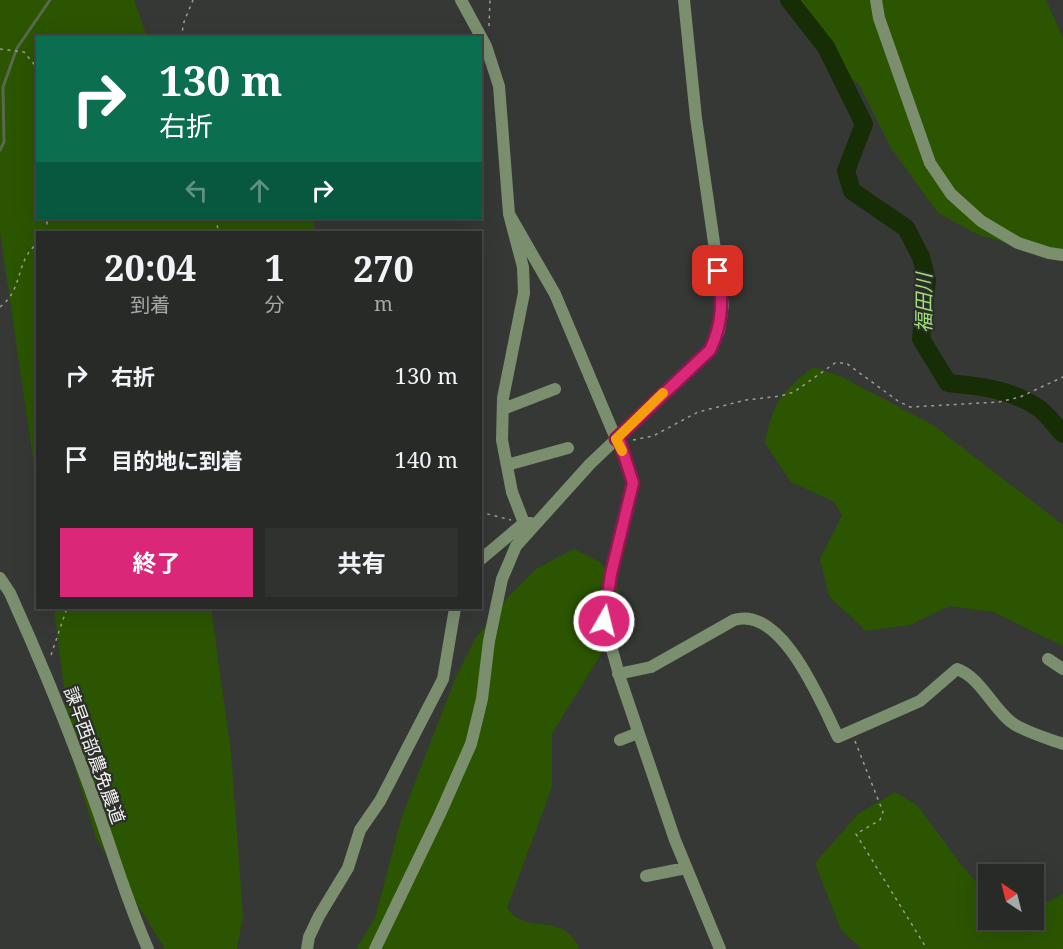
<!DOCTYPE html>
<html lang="ja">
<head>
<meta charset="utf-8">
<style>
  :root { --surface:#282a28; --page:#303230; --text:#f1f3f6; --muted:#a5a7a8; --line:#444645; --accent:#db2777 }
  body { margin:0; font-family:"Noto Serif","Noto Sans JP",serif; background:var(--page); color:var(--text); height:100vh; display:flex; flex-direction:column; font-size:22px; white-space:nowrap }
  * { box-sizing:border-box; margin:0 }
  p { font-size:20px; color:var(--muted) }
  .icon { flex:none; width:33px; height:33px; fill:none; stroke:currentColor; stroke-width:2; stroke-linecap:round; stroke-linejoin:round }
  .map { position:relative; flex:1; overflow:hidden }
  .details { position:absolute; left:36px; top:231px; width:446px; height:378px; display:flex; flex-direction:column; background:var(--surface); border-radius:0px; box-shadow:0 6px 24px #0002,0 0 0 2px var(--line) }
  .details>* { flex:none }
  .top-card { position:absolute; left:36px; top:36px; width:446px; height:183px; border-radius:0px; box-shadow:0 6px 24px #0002,0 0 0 2px var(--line); background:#0b6e4f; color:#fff; overflow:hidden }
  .needle { width:39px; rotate:325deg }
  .fabs { position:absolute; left:978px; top:864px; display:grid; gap:12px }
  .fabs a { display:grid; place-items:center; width:66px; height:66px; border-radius:0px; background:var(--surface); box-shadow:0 6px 24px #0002,0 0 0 2px var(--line); font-size:30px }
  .pin { position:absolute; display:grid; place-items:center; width:51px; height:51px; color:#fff; margin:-26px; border-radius:12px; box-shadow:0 3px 9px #0006 }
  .me { position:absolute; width:66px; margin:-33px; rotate:8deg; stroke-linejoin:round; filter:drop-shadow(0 0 4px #0008) }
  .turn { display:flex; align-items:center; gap:21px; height:126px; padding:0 24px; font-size:27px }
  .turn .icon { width:78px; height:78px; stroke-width:2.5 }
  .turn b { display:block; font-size:42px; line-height:51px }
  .lanes { display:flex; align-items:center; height:57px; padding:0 24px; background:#0003; justify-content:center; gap:30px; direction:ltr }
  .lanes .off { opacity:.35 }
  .eta { display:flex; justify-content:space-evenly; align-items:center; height:102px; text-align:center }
  .eta b { font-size:36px; font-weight:700; line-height:42px }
  .action { display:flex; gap:12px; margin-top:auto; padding:12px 24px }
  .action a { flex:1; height:69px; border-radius:0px; background:var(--accent); color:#fff; font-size:24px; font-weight:700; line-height:69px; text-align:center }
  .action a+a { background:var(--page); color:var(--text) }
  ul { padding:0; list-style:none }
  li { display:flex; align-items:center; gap:18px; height:84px; padding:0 24px }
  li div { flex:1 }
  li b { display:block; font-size:22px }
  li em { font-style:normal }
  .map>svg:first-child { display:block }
</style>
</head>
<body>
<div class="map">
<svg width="1063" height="949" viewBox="0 0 1063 949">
  <rect width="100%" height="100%" fill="#363835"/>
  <!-- green -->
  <path fill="#2b5500" d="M0 0H134L147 37 38 38V218H313L315 232H38L37 486 0 232Z
    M799 0H1046L1063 38V260L977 234 938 213 891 148 859 84 831 65 800 12Z
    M813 367 840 376 933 425 1063 525V646L993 612 949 606 910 625 866 631 829 596 820 559 842 515 833 501 791 482 765 443C773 402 781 393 813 367Z
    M574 549 600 562 619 589 615 617 601 654 552 734V787L507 908C521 928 540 921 560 928 570 931 575 941 580 949H356L375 918 402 816 455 679 475 639 507 598 537 568Z
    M54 608H211L231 753 243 916 237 949H165L96 838 73 761Z
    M895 792 917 805 962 866 988 895V920H1034V906L1038 907 1063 894V949H862L841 930 815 863 858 814Z"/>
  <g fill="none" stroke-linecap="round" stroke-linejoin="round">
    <!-- stream -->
    <path stroke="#59694c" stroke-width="3" d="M0 150 4 142 3 87 17 48 50 0"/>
    <!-- river -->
    <path stroke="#172d05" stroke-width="18" d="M789 0 826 47 864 124 846 171 852 191 906 228 921 257 927 280 921 339 948 383C979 386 1010 389 1037 407 1047 413 1055 426 1063 434"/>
    <!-- path -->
    <path stroke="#9a9c99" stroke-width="1.5" stroke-dasharray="3 4.5" stroke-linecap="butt" d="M489 26 490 0
      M181 38 184 22 193 0
      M0 49 24 52 38 69
      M215 218 219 232
      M47 232V218
      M0 307C24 289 15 260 38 243
      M633 440 653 436 698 412 746 400 781 396 794 392 835 363H846L898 401 910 407 999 402 1020 397 1063 377
      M480 512 511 520
      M51 655 67 608
      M855 741 883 812 880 820 856 834 927 949"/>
    <!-- minor -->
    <path stroke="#7b8f6f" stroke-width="12" d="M461 0 486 46 499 86 509 214 523 267 524 293 503 398 502 440 512 492 524 523
      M876 0 879 18 930 163 951 194 981 221 1018 243 1049 253 1063 255
      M509 214 555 294 616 439 620 442 633 483 611 574 604 621 620 678 675 840 720 949
      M503 409 555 389
      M507 465 568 448
      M480 560 524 523H531
      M0 578 10 593C42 664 72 737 98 811 114 857 128 904 148 949
      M1048 659 1063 669
      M618 674 651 667 734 620C782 605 821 703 838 737L920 701 957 669C980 677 992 707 1011 722 1024 732 1047 738 1063 744
      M620 740 638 733
      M646 876 686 868
      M307 949 309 937 319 916 348 868 360 830 380 801 443 679 455 608
      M375 949 440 814 471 744 482 699 489 641 502 579 516 546 590 464 710 350 719 331 723 305 696 118 684 0"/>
  </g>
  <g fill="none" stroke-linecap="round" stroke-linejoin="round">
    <!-- route casing -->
    <g stroke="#8e194d" stroke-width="15">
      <path id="route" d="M604 621 611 574 633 483 620 442 616 439 710 350C723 323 723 300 718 271"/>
    </g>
    <!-- route -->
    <use href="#route" stroke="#db2777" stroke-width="10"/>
    <!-- slow -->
    <path stroke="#f59e0b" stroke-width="10" d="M622 451 616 439 663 393"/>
  </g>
  <g text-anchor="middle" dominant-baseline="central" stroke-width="4.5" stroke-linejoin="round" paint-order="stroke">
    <!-- street labels -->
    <g font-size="18" fill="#f3f4f2" stroke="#2c2e2b">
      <text transform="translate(95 755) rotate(70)">諫早西部農免農道</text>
    </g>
    <!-- water labels -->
    <g font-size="20" font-style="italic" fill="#9fdd77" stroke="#2c2e2b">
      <text transform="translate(923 303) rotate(-90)">福田川</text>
    </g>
  </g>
</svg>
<div class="fabs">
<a><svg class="needle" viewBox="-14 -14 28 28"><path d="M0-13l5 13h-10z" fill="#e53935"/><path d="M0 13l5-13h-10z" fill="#a5a7a8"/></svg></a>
</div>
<div class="pin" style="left:718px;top:271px;background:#d93025"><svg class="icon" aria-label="arrive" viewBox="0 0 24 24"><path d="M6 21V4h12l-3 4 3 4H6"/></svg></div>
<svg class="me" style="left:604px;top:621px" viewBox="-20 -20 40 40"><circle r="17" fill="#db2777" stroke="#fff" stroke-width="3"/><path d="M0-11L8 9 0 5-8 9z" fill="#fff"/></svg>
<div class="top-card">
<div class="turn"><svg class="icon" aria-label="right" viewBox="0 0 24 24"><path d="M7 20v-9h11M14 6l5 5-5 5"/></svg><div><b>130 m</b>右折</div></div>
<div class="lanes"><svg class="icon off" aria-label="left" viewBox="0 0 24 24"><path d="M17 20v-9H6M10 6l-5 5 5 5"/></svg><svg class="icon off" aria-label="ahead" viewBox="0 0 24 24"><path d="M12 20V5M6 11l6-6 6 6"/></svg><svg class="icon" aria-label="right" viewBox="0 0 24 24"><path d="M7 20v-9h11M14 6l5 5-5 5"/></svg></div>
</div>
<section class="details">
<div class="eta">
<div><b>20:04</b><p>到着</p></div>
<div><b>1</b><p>分</p></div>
<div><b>270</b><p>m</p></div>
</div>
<ul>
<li><svg class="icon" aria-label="right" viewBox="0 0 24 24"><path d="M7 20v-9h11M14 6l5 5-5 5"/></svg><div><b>右折</b></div><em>130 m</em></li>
<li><svg class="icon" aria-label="arrive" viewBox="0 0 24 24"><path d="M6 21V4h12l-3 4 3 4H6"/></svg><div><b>目的地に到着</b></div><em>140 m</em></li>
</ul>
<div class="action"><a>終了</a><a>共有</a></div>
</section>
</div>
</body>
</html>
